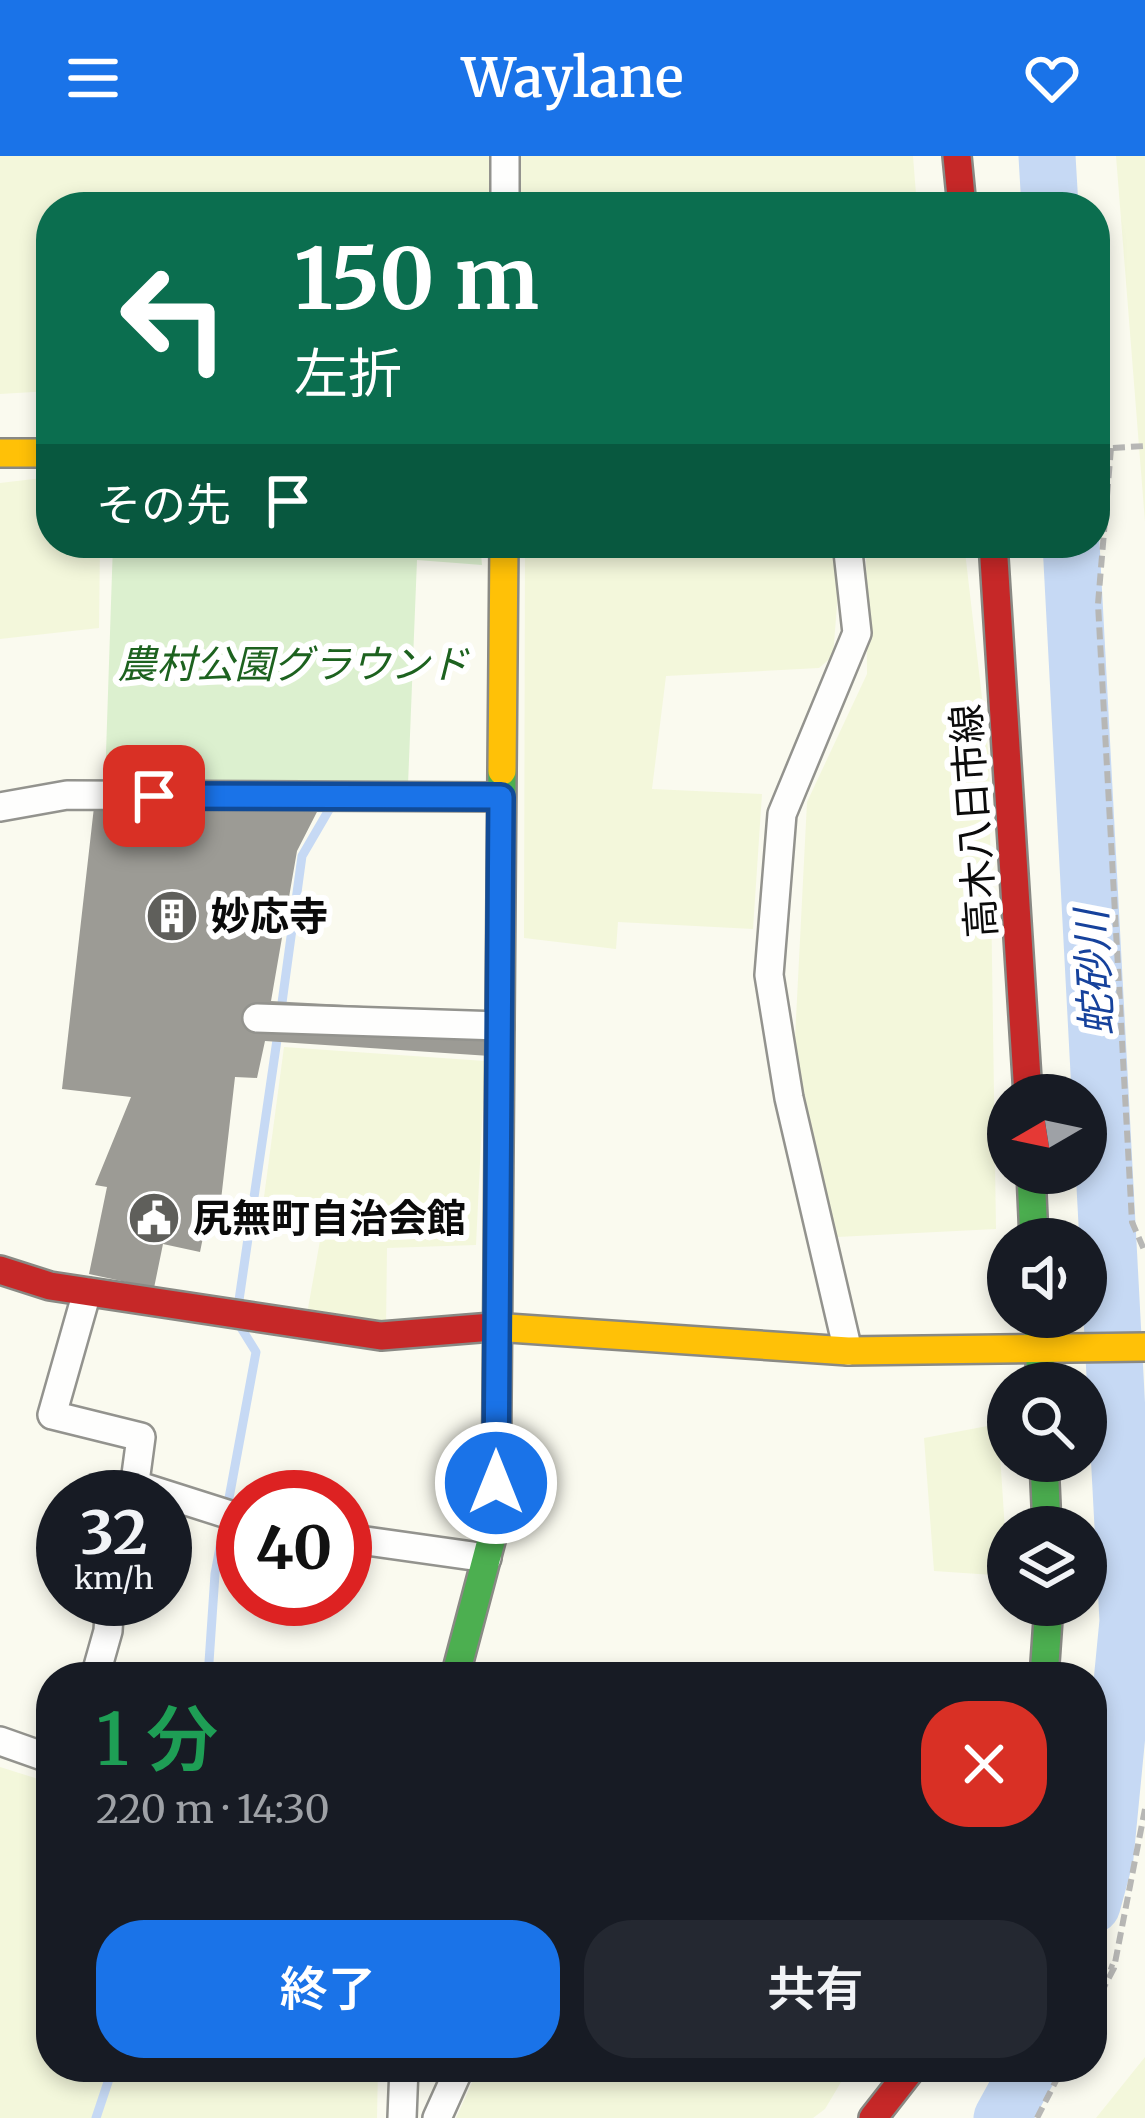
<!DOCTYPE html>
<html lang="ja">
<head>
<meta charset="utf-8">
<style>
  :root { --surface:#171b24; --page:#242831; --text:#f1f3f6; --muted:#9ea1a6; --accent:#1a73e8 }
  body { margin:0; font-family:Merriweather,"Noto Sans JP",serif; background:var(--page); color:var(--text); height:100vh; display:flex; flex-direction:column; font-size:45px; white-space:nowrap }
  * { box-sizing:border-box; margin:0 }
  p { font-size:39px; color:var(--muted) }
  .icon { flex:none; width:66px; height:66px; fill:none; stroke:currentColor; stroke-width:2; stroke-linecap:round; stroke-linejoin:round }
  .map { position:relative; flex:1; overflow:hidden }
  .side { position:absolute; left:36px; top:1506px; width:1071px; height:420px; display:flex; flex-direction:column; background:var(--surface); border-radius:48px; box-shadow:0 6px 18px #0003 }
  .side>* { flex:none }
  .top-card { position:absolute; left:36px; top:36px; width:1074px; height:366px; border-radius:48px; box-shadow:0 6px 18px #0003; background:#0b6e4f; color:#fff; overflow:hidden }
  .needle { width:78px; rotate:261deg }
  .fabs { position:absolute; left:987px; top:918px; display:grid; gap:24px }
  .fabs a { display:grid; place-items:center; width:120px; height:120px; border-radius:50%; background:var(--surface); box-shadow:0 6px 18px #0003; font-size:60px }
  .speed { position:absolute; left:36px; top:1314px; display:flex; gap:24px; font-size:60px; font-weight:700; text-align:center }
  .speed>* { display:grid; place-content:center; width:156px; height:156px; border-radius:50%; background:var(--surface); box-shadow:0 6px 18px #0003; line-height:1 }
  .speed small { font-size:30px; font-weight:400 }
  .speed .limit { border:18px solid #d22; background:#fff; color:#111 }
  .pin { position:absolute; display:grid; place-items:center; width:102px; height:102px; color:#fff; margin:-51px; border-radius:24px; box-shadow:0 6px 18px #0006 }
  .me { position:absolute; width:132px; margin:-66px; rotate:0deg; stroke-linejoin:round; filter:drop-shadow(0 0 9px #0008) }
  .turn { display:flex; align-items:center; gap:42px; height:252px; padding:0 60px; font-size:54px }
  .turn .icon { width:156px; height:156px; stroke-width:2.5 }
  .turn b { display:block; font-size:84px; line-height:102px }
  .then { display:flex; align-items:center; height:114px; padding:0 60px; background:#0003; gap:24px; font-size:45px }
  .round { display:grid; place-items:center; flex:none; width:126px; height:126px; border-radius:48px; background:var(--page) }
  .headline { display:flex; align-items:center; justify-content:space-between; height:204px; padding:0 60px }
  h1 { font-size:72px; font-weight:600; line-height:90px; color:#1e9e55 }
  .primary-button { display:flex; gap:24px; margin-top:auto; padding:24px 60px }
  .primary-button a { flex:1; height:138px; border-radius:48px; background:var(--accent); color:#fff; font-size:48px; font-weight:600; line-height:138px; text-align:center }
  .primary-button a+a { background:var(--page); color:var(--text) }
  header { display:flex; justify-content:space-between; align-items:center; height:156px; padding:0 60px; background:var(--accent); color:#fff; font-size:54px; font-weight:600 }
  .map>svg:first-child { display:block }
</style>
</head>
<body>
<header><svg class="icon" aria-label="menu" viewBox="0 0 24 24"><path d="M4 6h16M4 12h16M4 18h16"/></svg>Waylane<svg class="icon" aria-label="heart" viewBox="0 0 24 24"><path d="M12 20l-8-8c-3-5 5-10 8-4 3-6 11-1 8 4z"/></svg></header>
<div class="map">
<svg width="1145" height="1962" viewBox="0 0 1145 1962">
  <rect width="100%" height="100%" fill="#fafaef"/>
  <!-- farmland -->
  <path fill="#f3f7db" d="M0 0H913L917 51H51V235L0 238Z
    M1116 0H1145V366Z
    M51 321V387H100L99 472 0 483V327Z
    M525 387H829L839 424 833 500 819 512 666 520 652 633 762 638 753 773 618 766 616 793 524 782Z
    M866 387H964L989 602 996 1073 837 1081 794 902 807 646 867 518Z
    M284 891 485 905 476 1089 387 1092 386 1174 307 1158 324 1062 262 1056Z
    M998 1268 1008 1420 934 1415 924 1282Z
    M0 1611 51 1627V1911H378L377 1962H0Z
    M1145 1901V1962H1096Z
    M479 1911H850L825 1953 813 1962H456Z"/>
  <!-- green -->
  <path fill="#dcf0cf" d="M113 387H480L482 409 417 404 408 629 105 627Z"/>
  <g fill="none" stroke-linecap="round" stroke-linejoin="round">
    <!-- stream -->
    <path stroke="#c6d9f4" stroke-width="9" d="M281 854 302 700 330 652
      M238 1151 278 877
      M208 1521 215 1418 256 1196 238 1167
      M96 1962 113 1911"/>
    <!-- river -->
    <path stroke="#c6d9f4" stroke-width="57" d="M1047 0 1050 51
      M1071 387 1128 1465 1105 1701 1092 1749
      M1002 1962 1030 1911"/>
  </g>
  <!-- building -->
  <path fill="#9c9b95" d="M320 650 297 695 271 845 492 857 490 900 265 885 257 922 235 921 221 1044 211 1042 200 1096 163 1088 154 1132 89 1118 107 1031 95 1029 131 941 62 933 94 651Z"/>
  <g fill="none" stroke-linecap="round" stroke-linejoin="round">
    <!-- street casing -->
    <g stroke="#93938e" stroke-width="32">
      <path id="street" d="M505 51V0
        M847 387 857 477 782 658 769 819 789 942 848 1195
        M0 651 67 639 501 641
        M257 862 500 870
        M87 1136 52 1259 141 1281 133 1341
        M136 1329 243 1363
        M345 1382 487 1402
        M95 1521 108 1475 110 1443
        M0 1585 51 1603
        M402 1962 404 1911
        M437 1962 460 1911"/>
    </g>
    <!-- fast casing -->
    <g stroke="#898984" stroke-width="32">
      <path id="fast" d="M1031 1017 1034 1083
        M1038 1161 1041 1227
        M1044 1305 1047 1371
        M455 1521 496 1366 502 615
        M1044 1521 1049 1449"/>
    </g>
    <!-- slow casing -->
    <g stroke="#898984" stroke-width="32">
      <path id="slow" d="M0 297H51
        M502 615 504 387
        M492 1171 848 1195 1145 1191"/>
    </g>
    <!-- jam casing -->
    <g stroke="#898984" stroke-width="32">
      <path id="jam" d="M957 0 962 51
        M993 387 1028 939
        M0 1114 50 1130 381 1180 492 1171
        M873 1962 913 1911"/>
    </g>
    <!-- path -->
    <path stroke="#b7b7b5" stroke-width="6" stroke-dasharray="12 6" stroke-linecap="butt" d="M1111 292 1098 448 1132 1066 1145 1096
      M1095 293 1145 290
      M1092 1804 1114 1812
      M1092 1854 1114 1812 1145 1653
      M1037 1962 1063 1911"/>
    <!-- street -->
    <use href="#street" stroke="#fefefd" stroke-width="27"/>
    <!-- fast -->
    <use href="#fast" stroke="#4caf50" stroke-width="27"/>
    <!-- slow -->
    <use href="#slow" stroke="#ffc107" stroke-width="27"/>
    <!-- jam -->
    <use href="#jam" stroke="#c62828" stroke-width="27"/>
  </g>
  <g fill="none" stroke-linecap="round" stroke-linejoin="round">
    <!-- route casing -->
    <g stroke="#114b97" stroke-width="30">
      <path id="route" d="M154 640 501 641 496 1327"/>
    </g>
    <!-- route -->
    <use href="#route" stroke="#1a73e8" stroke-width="21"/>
  </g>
  <!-- icons -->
  <defs>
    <g id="building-disc" transform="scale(2.7)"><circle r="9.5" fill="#5f5f5b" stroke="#fff"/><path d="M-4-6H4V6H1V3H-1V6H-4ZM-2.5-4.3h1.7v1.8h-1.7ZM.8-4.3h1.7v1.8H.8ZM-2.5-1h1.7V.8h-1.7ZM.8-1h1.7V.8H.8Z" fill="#fff"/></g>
    <g id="civic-disc" transform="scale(2.7)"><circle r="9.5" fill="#5f5f5b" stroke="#fff"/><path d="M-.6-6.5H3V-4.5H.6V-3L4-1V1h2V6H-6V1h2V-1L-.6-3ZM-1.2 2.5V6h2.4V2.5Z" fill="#fff"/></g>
  </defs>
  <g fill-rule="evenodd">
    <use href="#building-disc" x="172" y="760"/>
    <use href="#civic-disc" x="154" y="1062"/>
  </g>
  <g text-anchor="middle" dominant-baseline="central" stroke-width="12" stroke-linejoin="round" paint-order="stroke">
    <!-- park labels -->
    <g font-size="39" font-style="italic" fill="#1d621f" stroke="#fff">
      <text x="293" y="508">農村公園グラウンド</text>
    </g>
    <!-- street labels -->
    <g font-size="39" fill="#0b0b0b" stroke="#fff">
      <text transform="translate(974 665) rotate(-94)">高木八日市線</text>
    </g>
    <!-- poi labels -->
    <g font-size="39" font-weight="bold" fill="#0b0b0b" stroke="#fff" text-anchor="start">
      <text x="211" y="760">妙応寺</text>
      <text x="193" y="1062">尻無町自治会館</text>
    </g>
    <!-- water labels -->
    <g font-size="42" font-style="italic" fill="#16429c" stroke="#fff">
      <text transform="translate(1094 817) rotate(-93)">蛇砂川</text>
    </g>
  </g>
</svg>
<div class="fabs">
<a><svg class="needle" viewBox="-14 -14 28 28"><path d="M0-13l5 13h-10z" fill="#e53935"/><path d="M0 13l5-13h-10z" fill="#9ea1a6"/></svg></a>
<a><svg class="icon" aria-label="sound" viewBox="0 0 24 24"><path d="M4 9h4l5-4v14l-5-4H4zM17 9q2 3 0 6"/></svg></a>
<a><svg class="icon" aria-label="search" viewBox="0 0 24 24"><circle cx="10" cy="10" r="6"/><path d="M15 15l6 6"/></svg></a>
<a><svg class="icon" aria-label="layers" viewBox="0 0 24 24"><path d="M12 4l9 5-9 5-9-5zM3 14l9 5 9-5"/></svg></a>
</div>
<div class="speed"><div>32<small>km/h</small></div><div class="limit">40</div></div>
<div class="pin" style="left:154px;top:640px;background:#d93025"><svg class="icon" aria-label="arrive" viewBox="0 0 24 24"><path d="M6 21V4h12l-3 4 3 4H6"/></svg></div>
<svg class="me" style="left:496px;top:1327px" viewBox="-20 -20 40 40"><circle r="17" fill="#1a73e8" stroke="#fff" stroke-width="3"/><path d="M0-11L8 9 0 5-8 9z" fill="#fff"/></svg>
<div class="top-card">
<div class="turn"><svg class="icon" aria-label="left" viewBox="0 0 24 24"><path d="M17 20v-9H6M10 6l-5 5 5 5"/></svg><div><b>150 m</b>左折</div></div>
<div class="then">その先<svg class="icon" aria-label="arrive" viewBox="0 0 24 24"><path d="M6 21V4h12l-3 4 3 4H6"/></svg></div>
</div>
<section class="side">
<div class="headline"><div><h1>1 分</h1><p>220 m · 14:30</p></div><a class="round" style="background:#d93025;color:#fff"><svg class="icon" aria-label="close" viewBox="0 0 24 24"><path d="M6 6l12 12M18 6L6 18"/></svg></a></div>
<div class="primary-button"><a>終了</a><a>共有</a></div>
</section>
</div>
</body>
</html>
